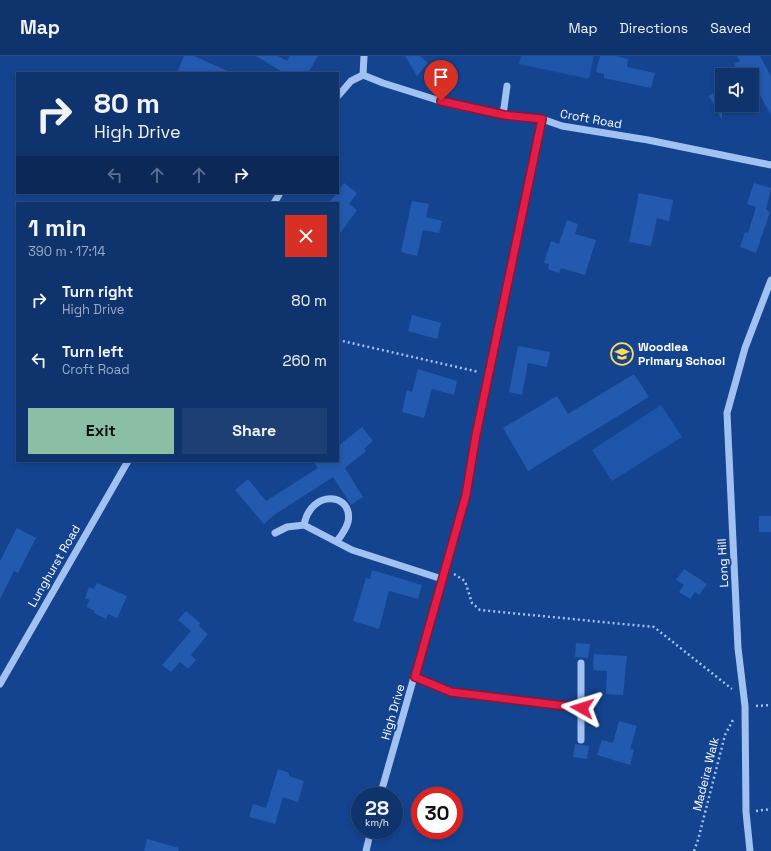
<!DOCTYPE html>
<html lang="en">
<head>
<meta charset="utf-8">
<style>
  :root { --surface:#0f336c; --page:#1d3f74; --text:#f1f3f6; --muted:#9baac2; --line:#2f4e7f; --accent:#8abfa5 }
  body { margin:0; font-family:"Space Grotesk",sans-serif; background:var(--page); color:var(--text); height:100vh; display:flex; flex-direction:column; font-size:15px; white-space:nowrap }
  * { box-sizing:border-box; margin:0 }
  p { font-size:13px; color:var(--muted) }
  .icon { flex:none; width:22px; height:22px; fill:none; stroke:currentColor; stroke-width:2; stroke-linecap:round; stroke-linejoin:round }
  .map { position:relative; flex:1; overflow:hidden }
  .side { position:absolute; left:16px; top:146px; width:323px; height:260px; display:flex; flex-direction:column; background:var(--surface); border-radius:0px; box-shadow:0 2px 6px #0003,0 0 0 1px var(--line) }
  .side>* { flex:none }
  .top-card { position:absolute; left:16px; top:16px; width:323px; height:122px; border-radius:0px; box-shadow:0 2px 6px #0003,0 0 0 1px var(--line); background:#0f336c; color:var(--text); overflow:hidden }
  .controls { position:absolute; left:715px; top:12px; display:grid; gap:8px }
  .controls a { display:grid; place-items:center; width:44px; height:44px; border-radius:0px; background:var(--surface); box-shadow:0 2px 6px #0003,0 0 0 1px var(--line); font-size:20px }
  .speed { position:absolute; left:351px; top:731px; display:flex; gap:8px; font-size:20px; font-weight:700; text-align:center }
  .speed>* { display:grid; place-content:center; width:52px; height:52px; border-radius:50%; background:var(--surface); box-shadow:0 2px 6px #0003,0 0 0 1px var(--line); line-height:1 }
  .speed small { font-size:10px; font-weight:400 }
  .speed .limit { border:6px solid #d22; background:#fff; color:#111 }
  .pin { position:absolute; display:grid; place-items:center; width:34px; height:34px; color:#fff; margin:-41px -17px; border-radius:50% 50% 50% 0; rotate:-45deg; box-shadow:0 0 4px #0007 }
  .pin .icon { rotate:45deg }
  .me { position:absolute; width:44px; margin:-22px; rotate:276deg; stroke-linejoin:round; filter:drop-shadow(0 0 3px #0008) }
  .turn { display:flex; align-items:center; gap:14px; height:84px; padding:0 12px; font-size:18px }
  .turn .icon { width:52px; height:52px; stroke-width:2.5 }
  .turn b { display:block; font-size:28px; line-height:34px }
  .lanes { display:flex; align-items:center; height:38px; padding:0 12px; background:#0003; justify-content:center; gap:20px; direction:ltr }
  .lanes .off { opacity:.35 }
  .round { display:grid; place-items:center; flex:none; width:42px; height:42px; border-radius:0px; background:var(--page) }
  .headline { display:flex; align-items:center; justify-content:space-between; height:68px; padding:0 12px }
  h1 { font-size:24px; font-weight:800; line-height:30px }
  .action { display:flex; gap:8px; margin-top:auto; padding:8px 12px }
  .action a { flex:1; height:46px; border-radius:0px; background:var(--accent); color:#111; font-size:16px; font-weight:800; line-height:46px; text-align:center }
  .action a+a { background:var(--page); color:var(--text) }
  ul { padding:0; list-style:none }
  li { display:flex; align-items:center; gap:12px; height:60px; padding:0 12px }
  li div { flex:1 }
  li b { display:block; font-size:15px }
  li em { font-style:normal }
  header { display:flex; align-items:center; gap:24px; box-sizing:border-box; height:56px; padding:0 20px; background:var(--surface); border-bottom:1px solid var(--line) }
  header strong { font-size:19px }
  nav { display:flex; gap:22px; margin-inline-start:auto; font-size:14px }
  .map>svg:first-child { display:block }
</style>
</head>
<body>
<header>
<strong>Map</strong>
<nav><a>Map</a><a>Directions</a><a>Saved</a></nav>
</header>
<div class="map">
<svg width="771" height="795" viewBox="0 0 771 795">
  <rect width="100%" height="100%" fill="#144490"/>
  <!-- green -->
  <path fill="#1c55aa" d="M521 0H594L589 23 519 8Z
    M661 349 682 381 612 425 592 394Z"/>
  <!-- building -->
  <path fill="#225aaf" d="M184 0H194L232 17H177Z
    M256 0H278L287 5 290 0H318L308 17H280L281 15Z
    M405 0H420L428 7 417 20Z
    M600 0H616L628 3 627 11 655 17 651 32 604 22V18L596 16Z
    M737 0H760L771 20V59L752 25V19H740L734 8 740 5Z
    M722 32V64L709 40Z
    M344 127 357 137 349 148 357 154 338 180V147H329Z
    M754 127 771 132 766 153 770 156 756 197 740 191 745 176 748 177 756 151 747 148Z
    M639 137 673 144 669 165 657 162 651 190 629 186Z
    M412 145 429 148 426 161 442 165 439 177 423 174 417 200 401 196Z
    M567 164 578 168 575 178 596 184 585 219 561 212 559 217 548 213 549 208 544 207 551 185 559 188Z
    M412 259 441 267 437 283 408 275Z
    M518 290 550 296 547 311 528 307 522 339 509 336Z
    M418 313 457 325 454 339 432 333 424 362 402 356 407 334 412 336Z
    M634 318 649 341 528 415 503 372 557 340 568 358Z
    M362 371 373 385 364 393 366 395 345 412 363 441 351 449 333 421 274 459 264 468 235 434 248 423 266 445 318 412 313 405H338V390Z
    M759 460H771V476H759Z
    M17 472 36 482 18 517 14 515 0 543V505Z
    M684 513 707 528 699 539 695 536 690 543 679 536 684 529 676 524Z
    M372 514 422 529 418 543 389 535 379 573 353 565 366 522 370 523Z
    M97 527 127 540 117 562 108 558 106 563 94 557 95 555 86 551 90 544 85 542 89 531 94 533Z
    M186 555 200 567 199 570 208 578 191 599 196 604 188 613 180 606 171 616 162 609 191 575 178 564Z
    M576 587 590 588 588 602 575 601Z
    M594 598 627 600 623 639 606 638 607 615 593 614Z
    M619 665 637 670 630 693 634 694 630 709 597 699 602 684 613 687Z
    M575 688 589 690 587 703 573 701Z
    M278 713 289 717V720L304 725 298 746 283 741 275 768 249 761 253 748 266 752Z
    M147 783 179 792 178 795H144Z"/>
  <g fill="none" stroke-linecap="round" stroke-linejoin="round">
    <!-- path -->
    <path stroke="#a1c1f1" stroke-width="2.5" stroke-dasharray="2 3" stroke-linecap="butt" d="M338 284 479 316
      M454 518 465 525 472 547 480 554 654 571 732 633
      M756 650 771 649
      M756 755 771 753
      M694 795 698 784 725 679 734 662"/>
    <!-- minor -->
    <path stroke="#a1c1f1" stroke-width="7" d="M363 19 383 27 453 49 503 59 542 63 562 70 648 84 771 109
      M338 40 351 25 363 19 364 0
      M503 59 507 30
      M274 147 280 137
      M304 469C311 432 354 437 348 466 346 473 341 480 337 485
      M275 477 287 471 304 469 352 494 442 523
      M415 621 451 636 582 652
      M0 628 128 405
      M581 684V607
      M380 740 466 439 476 379 542 63
      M366 795 371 774
      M750 795 746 756 745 650 738 592 727 357 745 292 771 224"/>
  </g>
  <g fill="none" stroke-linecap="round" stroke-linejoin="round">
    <!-- route casing -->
    <g stroke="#92132f" stroke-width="10">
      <path id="route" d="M441 45 504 59 542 63 476 379 466 439 415 621 451 636 582 652"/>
    </g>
    <!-- route -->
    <use href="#route" stroke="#e11d48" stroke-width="7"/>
  </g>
  <!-- icons -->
  <defs>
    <g id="school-ring" transform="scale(1.15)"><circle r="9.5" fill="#144490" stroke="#ffd960" stroke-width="1.5"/><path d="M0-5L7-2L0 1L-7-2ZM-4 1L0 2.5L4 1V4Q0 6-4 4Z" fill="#ffd960"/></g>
  </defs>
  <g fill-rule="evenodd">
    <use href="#school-ring" x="622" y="298"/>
  </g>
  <g text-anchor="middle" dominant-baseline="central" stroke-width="4" stroke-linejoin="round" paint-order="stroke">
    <!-- street labels -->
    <g font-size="12" fill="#fff" stroke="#144490">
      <text transform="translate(591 63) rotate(10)">Croft Road</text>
      <text transform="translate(723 507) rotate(-93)">Long Hill</text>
      <text transform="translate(54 510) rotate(-60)">Lunghurst Road</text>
      <text transform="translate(393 656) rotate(-74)">High Drive</text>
      <text transform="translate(706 718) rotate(-76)">Madeira Walk</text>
    </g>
    <!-- poi labels -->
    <g font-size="12" font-weight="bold" fill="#fff" stroke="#144490" text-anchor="start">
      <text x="638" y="291">Woodlea<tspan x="638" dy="14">Primary School</tspan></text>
    </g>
  </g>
</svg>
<div class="controls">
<a><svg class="icon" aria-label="sound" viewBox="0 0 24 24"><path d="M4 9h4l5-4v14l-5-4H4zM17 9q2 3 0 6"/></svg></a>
</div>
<div class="speed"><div>28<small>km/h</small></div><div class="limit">30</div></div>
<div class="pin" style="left:441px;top:45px;background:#d93025"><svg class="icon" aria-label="arrive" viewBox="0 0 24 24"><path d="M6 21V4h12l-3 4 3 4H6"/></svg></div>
<svg class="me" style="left:582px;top:652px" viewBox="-20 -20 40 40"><path d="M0-17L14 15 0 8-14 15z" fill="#e11d48" stroke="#fff" stroke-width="4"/></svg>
<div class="top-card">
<div class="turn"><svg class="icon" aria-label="right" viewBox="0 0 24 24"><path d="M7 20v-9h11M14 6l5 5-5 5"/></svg><div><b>80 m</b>High Drive</div></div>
<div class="lanes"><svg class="icon off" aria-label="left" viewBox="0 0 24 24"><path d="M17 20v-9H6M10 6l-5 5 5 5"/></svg><svg class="icon off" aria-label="ahead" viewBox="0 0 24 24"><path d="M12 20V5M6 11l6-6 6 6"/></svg><svg class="icon off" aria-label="ahead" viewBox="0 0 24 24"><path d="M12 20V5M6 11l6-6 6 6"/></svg><svg class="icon" aria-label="right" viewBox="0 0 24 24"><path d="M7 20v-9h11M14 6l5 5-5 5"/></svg></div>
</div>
<section class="side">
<div class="headline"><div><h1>1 min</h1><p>390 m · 17:14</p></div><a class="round" style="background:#d93025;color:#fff"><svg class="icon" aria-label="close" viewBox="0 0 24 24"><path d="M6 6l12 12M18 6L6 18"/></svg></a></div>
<ul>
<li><svg class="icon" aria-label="right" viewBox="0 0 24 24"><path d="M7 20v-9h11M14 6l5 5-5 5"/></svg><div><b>Turn right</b><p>High Drive</p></div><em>80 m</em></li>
<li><svg class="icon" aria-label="left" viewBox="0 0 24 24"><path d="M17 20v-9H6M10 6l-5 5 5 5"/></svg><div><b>Turn left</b><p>Croft Road</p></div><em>260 m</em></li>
</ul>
<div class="action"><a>Exit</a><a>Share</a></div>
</section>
</div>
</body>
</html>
